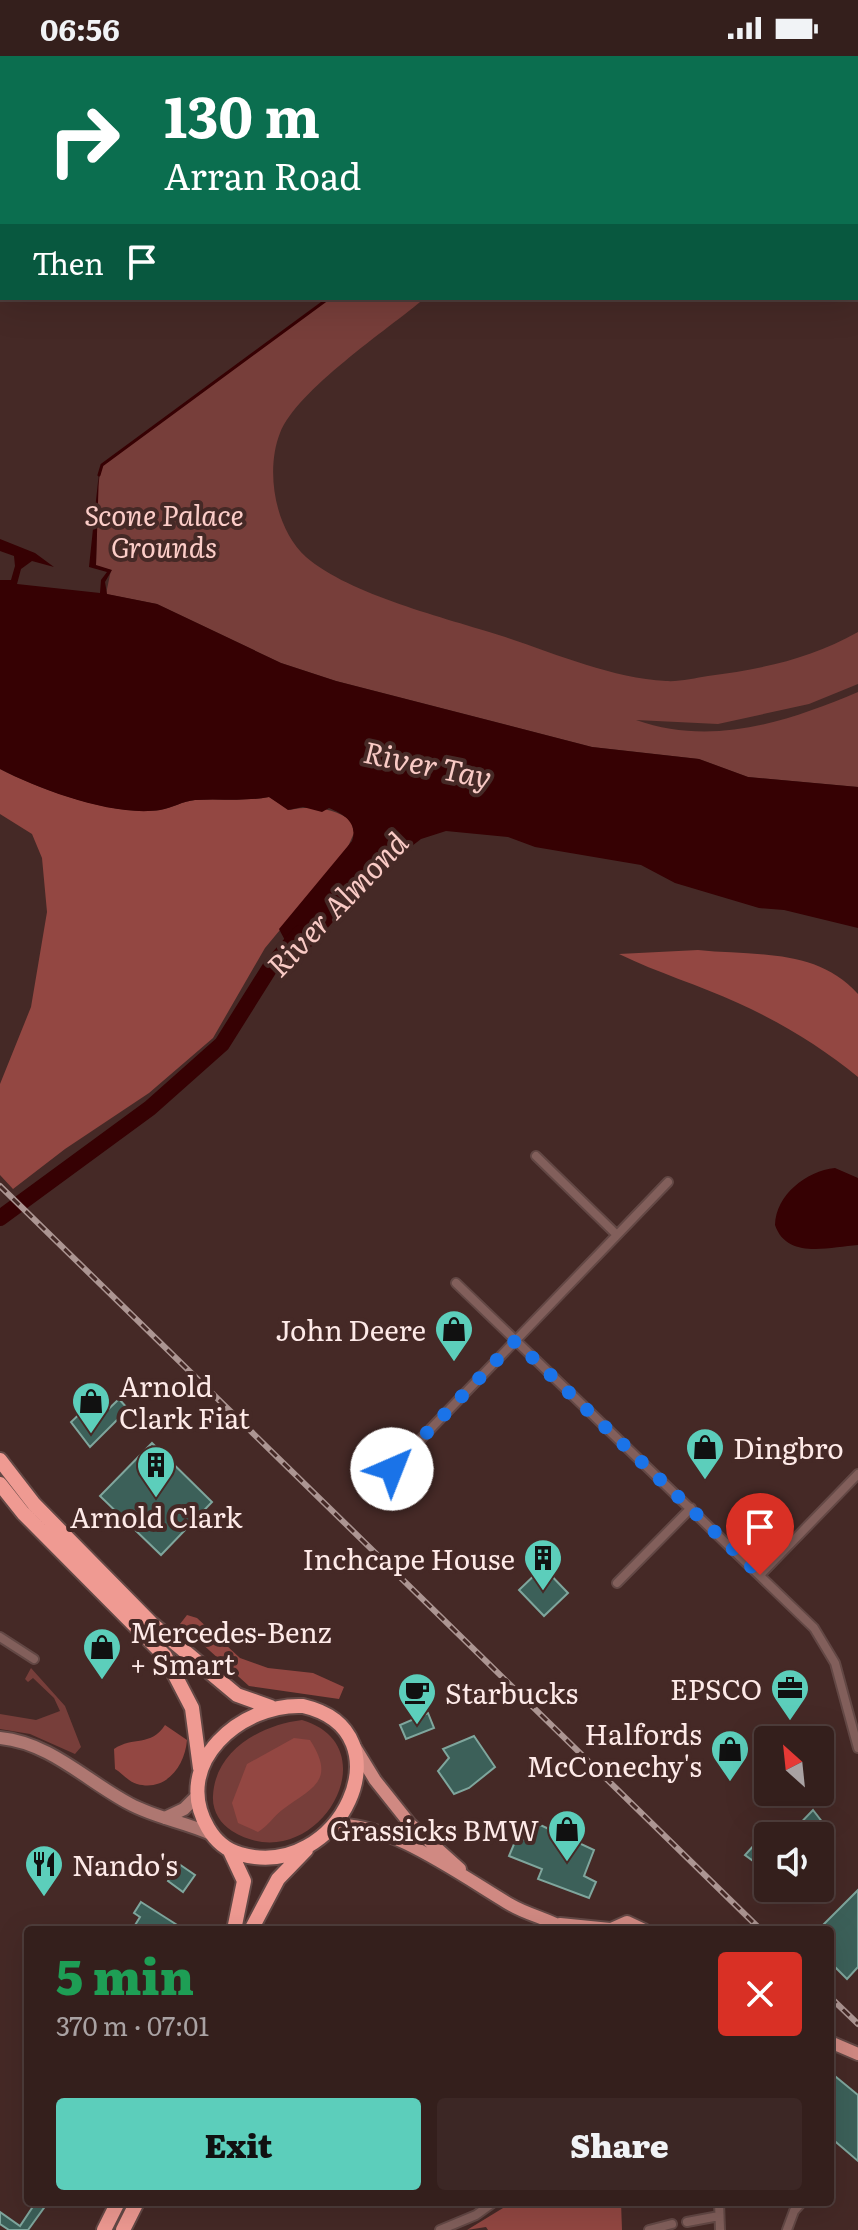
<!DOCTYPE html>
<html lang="en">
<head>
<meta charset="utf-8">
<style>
  :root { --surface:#341f1c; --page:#3c2725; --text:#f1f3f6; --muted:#a9a2a3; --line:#4e3d3b; --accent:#5ccebb }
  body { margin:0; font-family:Literata,serif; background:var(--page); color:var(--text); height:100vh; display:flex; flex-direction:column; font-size:30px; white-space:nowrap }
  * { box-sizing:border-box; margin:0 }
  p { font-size:26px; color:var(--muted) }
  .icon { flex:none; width:44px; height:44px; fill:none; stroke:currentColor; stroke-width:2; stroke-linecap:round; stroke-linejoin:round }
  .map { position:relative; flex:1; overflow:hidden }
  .drawer { position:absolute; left:24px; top:1870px; width:810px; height:280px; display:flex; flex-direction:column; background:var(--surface); border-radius:8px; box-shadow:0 8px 32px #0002,0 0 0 2px var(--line) }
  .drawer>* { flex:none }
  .top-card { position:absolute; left:0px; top:0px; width:858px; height:244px; box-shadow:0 8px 32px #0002,0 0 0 2px var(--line); background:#0b6e4f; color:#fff; overflow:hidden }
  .needle { width:52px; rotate:333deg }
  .tools { position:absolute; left:754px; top:1670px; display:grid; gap:16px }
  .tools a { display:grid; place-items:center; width:80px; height:80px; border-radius:8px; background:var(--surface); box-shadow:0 8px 32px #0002,0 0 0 2px var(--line); font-size:40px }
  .pin { position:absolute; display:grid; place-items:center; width:68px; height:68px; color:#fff; margin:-82px -34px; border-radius:50% 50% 50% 0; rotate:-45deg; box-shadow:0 0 8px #0007 }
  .pin .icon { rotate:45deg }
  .me { position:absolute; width:88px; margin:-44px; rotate:44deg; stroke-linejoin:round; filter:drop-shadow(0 0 6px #0008) }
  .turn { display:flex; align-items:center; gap:28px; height:168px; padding:0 32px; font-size:36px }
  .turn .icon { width:104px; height:104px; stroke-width:2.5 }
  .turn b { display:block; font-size:56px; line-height:68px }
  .then { display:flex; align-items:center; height:76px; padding:0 32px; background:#0003; gap:16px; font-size:30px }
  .round { display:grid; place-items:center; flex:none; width:84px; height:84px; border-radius:8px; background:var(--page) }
  .head { display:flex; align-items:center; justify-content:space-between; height:136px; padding:0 32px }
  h1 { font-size:48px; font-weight:800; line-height:60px; color:#1e9e55 }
  .button { display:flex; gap:16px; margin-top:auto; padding:16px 32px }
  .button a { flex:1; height:92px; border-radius:8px; background:var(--accent); color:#111; font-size:32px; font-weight:800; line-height:92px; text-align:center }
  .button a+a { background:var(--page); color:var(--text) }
  .status { display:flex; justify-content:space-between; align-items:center; height:56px; padding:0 40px; background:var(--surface); direction:ltr }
  .status svg { height:22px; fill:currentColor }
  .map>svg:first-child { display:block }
</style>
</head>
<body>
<div class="status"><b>06:56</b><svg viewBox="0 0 49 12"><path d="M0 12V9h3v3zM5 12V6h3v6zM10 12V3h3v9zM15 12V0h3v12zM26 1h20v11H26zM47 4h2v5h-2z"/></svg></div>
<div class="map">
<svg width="858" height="2174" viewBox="0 0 858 2174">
  <rect width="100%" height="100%" fill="#452926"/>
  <!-- green -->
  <path fill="#773e3a" d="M327 242H425C387 274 297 334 280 377 265 415 275 473 306 501 350 539 446 562 502 580 554 597 611 622 666 625 679 626 695 622 708 620 762 613 810 603 858 576V628L809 648 718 668 636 664C712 691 787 666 858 636V731L748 721 699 703 592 691 336 625 281 607 157 548 106 538 111 514 96 510 98 430 102 409Z
    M31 1612 65 1650 81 1691 75 1698 30 1678 0 1673V1658L36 1664 60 1655 54 1642 33 1622 28 1626 25 1623Z
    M302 1664C394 1691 314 1826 232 1775 220 1768 212 1754 213 1740 215 1694 261 1669 302 1664Z"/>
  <!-- forest -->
  <path fill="#934742" d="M0 713C38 733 116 761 160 754 172 752 183 745 195 744 220 742 244 746 269 741L290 754C311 749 333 752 351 764L354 777 347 793 265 892 213 982 149 1037 65 1093 13 1133 0 1119V1028L31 951 47 856 42 802 32 778 0 758Z
    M698 894C756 900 817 892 858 938V1021C823 992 780 966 738 947 699 929 658 917 619 898Z
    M187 1559 197 1562 240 1602 268 1612 313 1617 344 1631 339 1643 249 1630 180 1568Z
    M165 1669 187 1684C185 1710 166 1736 137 1728 129 1726 122 1717 115 1713L114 1693C133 1680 151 1691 165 1669Z
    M294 1682 310 1684C337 1726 311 1732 282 1754 273 1761 268 1770 258 1776L238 1767 232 1747 247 1708Z
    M513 2146H621L622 2174H488L486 2171 467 2174Z"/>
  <!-- water -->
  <path fill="#360103" d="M99 416 96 509 112 514 105 526 107 538 157 548 281 607 336 625 592 691 699 703 748 721 858 731V872L784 854 759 852 675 827 641 809 535 791 508 781 446 775 421 783 373 820 297 907 279 873 352 785C358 767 345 759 329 752L322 756 303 751 288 754 269 741C244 746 220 742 195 744 183 745 172 752 160 754 113 761 41 734 0 713V524H11L15 510 14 500 0 495V483L35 497 54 511 32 505 21 513 17 528 100 537 101 524 107 516 89 511Z
    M835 1112 858 1122V1189C829 1191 787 1204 775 1169 776 1139 806 1115 835 1112Z"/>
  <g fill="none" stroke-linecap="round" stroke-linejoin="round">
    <!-- stream -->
    <path stroke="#360103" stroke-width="3" d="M652 2 654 0
      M99 419 102 409 329 242"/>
    <!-- river -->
    <path stroke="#360103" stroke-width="16" d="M0 1162 150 1052 222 988 271 910 300 877"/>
  </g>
  <!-- building -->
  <path fill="#3c6059" stroke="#7fa69d" stroke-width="2" d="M119 1343 128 1353 90 1391 71 1366 86 1352 97 1364Z
    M152 1387 212 1446 161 1499 100 1440Z
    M543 1511 568 1537 544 1560 519 1534Z
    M428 1657 434 1672 406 1683 400 1669Z
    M474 1680 495 1711 469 1732 454 1738 438 1715 449 1702 443 1693Z
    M813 1754 830 1776 820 1787V1780H788Z
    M536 1767 594 1794 584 1820 596 1826 589 1842 538 1823 542 1813 509 1800 517 1781 528 1785Z
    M756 1787 768 1799V1816L745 1799Z
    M179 1808 195 1819 183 1836 168 1825Z
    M858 1834V1911L847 1923 830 1906V1874H818Z
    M141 1846 185 1874H132L140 1861 134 1857Z
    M830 2016 858 2039V2105L830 2081Z
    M36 2146 46 2149 28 2174H9L0 2168V2156L20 2170Z"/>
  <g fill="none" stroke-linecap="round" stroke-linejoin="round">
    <!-- street casing -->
    <g stroke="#634845" stroke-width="12">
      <path id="street" d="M536 1100 617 1179
        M456 1227 814 1572 835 1607 858 1692
        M392 1413 668 1126
        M760 1519 858 1418
        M617 1527 691 1452
        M0 1581 34 1603
        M719 2146 720 2174
        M687 2166 719 2160
        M440 2174 476 2159 494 2146
        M649 2174 672 2168
        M787 2174 794 2155 802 2146"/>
    </g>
    <!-- secondary casing -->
    <g stroke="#634845" stroke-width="16">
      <path id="secondary" d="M0 1682C51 1687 86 1725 130 1748 156 1762 185 1766 211 1778
        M165 1762 184 1753 198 1739"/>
    </g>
    <!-- primary casing -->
    <g stroke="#634845" stroke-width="16">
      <path id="primary" d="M353 1688 375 1724 410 1768 460 1813
        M334 1770C382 1761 468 1824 511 1849 528 1859 549 1863 567 1874
        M560 1868 610 1873
        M609 1874 627 1866 644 1874
        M830 1986 858 1998"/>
    </g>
    <!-- highway casing -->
    <g stroke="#634845" stroke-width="18">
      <path id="highway" d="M0 1404 34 1448 151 1567 237 1639 271 1651
        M0 1428 23 1457 165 1600 192 1652 200 1712
        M303 1650C411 1675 339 1827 240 1798 226 1794 215 1784 208 1772 170 1707 242 1647 303 1650Z
        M230 1795 244 1825 234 1874
        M251 1874 278 1823 306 1794
        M104 2174 118 2146
        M123 2174 137 2146"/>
    </g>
    <!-- street -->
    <use href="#street" stroke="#825f5b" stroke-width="8"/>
    <!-- secondary -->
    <use href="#secondary" stroke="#ae7771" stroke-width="12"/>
    <!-- primary -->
    <use href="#primary" stroke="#d08982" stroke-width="12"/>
    <!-- highway -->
    <use href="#highway" stroke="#ef9a92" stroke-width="14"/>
    <!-- rail casing -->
    <g stroke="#ac9592" stroke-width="6">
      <path id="rail" d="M0 1130 761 1874
        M830 1941 858 1968"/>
    </g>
    <!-- rail -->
    <use href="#rail" stroke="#452926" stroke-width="3" stroke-dasharray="9" stroke-linecap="butt"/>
  </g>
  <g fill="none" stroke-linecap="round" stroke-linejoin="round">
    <!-- route -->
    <path stroke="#1a73e8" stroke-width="14" stroke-dasharray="0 25.2" d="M392 1413 515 1285 760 1519"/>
  </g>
  <!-- icons -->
  <defs>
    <g id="shop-pin" transform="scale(2)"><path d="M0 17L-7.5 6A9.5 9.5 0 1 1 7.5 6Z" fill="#5ccebb" stroke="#452926"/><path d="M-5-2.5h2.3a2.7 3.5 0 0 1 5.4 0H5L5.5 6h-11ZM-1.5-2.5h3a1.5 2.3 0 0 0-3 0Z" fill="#111"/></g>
    <g id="building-pin" transform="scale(2)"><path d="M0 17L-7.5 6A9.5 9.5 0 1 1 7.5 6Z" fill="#5ccebb" stroke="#452926"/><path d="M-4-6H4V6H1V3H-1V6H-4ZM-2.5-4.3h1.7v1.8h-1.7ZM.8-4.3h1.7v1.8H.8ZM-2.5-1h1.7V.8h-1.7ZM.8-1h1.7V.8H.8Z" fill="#111"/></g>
    <g id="office-pin" transform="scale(2)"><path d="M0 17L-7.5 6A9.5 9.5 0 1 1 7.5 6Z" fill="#5ccebb" stroke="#452926"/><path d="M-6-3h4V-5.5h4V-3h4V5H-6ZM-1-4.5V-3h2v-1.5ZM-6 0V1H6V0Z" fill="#111"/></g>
    <g id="cafe-pin" transform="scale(2)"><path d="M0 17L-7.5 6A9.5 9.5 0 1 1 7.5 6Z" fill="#5ccebb" stroke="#452926"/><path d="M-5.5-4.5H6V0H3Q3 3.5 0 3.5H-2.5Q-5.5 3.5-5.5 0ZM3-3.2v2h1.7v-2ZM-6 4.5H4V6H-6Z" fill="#111"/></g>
    <g id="restaurant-pin" transform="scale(2)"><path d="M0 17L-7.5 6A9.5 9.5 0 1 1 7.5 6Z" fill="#5ccebb" stroke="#452926"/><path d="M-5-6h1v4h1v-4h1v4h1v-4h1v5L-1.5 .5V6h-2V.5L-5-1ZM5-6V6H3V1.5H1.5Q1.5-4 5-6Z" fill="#111"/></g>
  </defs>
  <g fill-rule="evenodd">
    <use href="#shop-pin" x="454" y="1273"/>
    <use href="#shop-pin" x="91" y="1345"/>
    <use href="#shop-pin" x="705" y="1391"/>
    <use href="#building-pin" x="156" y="1409"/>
    <use href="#building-pin" x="543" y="1502"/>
    <use href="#shop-pin" x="102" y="1591"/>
    <use href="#office-pin" x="790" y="1632"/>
    <use href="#cafe-pin" x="417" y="1636"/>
    <use href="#shop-pin" x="730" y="1693"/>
    <use href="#shop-pin" x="567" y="1773"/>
    <use href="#restaurant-pin" x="44" y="1808"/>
  </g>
  <g text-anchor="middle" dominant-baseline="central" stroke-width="8" stroke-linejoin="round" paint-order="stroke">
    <!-- park labels -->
    <g font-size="28" font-style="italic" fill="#fccdc8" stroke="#452926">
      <text x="164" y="458">Scone Palace<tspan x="164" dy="32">Grounds</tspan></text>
    </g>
    <!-- poi labels -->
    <g font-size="28" fill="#feeae8" stroke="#452926" text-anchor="end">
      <text x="426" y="1273">John Deere</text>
      <text x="119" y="1329" text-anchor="start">Arnold<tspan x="119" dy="32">Clark Fiat</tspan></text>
      <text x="733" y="1391" text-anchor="start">Dingbro</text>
      <text x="156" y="1460" text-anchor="middle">Arnold Clark</text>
      <text x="515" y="1502">Inchcape House</text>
      <text x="130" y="1575" text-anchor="start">Mercedes-Benz<tspan x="130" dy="32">+ Smart</tspan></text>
      <text x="762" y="1632">EPSCO</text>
      <text x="445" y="1636" text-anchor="start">Starbucks</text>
      <text x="702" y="1677">Halfords<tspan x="702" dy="32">McConechy's</tspan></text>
      <text x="539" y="1773">Grassicks BMW</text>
      <text x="72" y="1808" text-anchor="start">Nando's</text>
    </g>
    <!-- water labels -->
    <g font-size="30" font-style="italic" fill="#f9cac5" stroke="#452926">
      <text transform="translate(428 707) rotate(12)">River Tay</text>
      <text transform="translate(336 847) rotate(-46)">River Almond</text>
    </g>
  </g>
</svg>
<div class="tools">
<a><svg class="needle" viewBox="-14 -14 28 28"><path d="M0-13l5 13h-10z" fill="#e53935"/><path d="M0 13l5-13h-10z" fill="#a9a2a3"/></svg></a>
<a><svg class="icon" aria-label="sound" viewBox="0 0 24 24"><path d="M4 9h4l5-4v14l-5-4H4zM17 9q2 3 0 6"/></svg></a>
</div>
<div class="pin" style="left:760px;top:1519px;background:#d93025"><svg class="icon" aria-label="arrive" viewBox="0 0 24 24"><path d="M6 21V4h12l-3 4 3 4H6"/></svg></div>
<svg class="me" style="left:392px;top:1413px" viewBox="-20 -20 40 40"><circle r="19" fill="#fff"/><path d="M0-13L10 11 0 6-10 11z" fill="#1a73e8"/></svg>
<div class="top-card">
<div class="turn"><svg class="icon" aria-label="right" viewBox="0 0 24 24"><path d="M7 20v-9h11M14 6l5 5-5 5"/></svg><div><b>130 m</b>Arran Road</div></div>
<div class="then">Then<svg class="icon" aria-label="arrive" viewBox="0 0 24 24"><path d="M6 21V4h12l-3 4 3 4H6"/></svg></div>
</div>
<section class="drawer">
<div class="head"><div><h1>5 min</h1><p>370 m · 07:01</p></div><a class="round" style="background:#d93025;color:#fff"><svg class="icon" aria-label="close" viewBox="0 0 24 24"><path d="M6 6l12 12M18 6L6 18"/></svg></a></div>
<div class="button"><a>Exit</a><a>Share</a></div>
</section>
</div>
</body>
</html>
